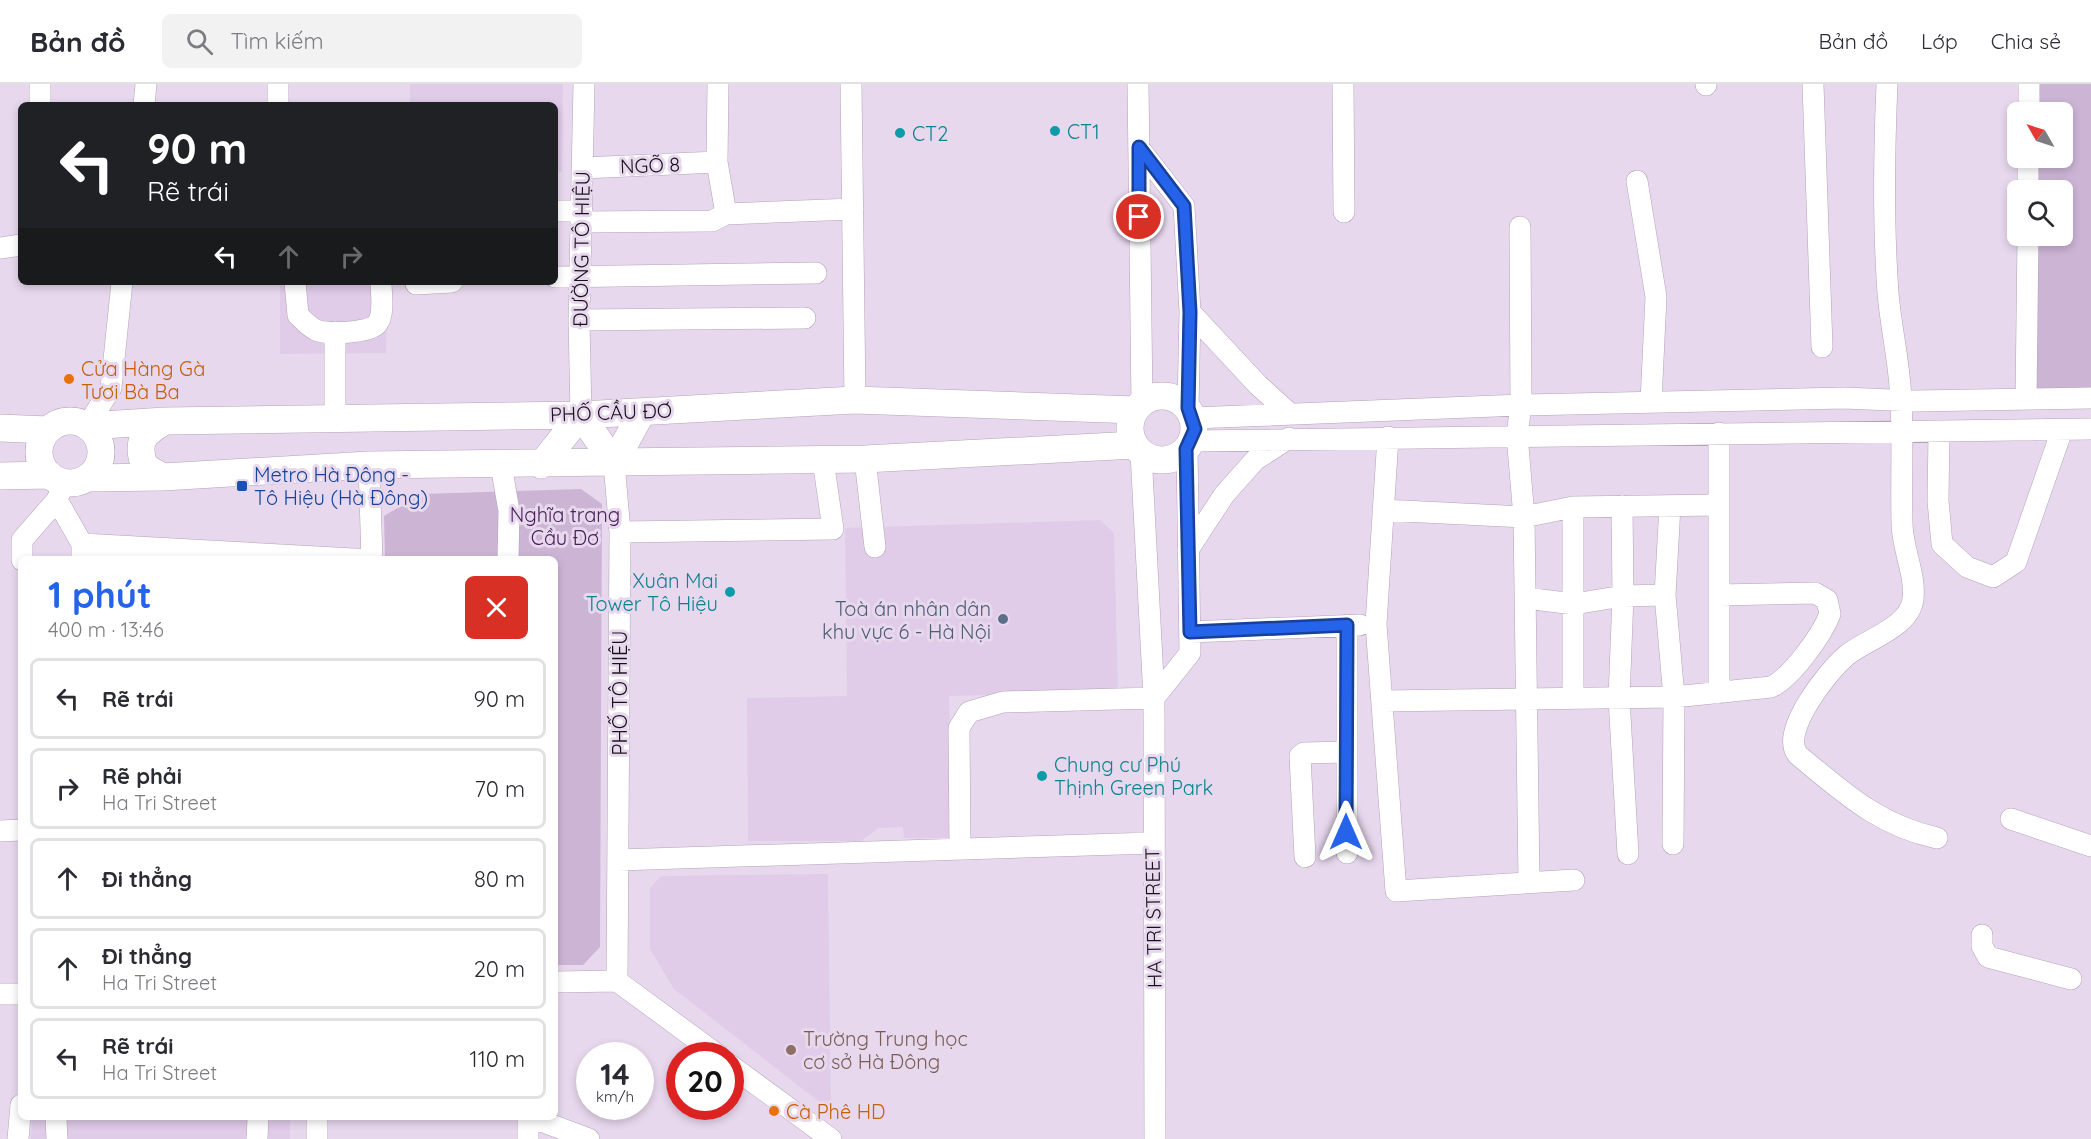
<!DOCTYPE html>
<html lang="vi">
<head>
<meta charset="utf-8">
<style>
  :root { --surface:#fff; --page:#f2f2f3; --text:#2b2b33; --muted:#7c7c81; --line:#e1e1e2; --accent:#2563eb }
  body { margin:0; font-family:Quicksand,sans-serif; background:var(--page); color:var(--text); height:100vh; display:flex; flex-direction:column; font-size:22px; white-space:nowrap }
  * { box-sizing:border-box; margin:0 }
  p { font-size:20px; color:var(--muted) }
  .icon { flex:none; width:33px; height:33px; fill:none; stroke:currentColor; stroke-width:2; stroke-linecap:round; stroke-linejoin:round }
  .map { position:relative; flex:1; overflow:hidden }
  .drawer { position:absolute; left:18px; top:472px; width:540px; height:564px; display:flex; flex-direction:column; background:var(--surface); border-radius:9px; box-shadow:0 3px 9px #0003 }
  .drawer>* { flex:none }
  .top-card { position:absolute; left:18px; top:18px; width:540px; height:183px; border-radius:9px; box-shadow:0 3px 9px #0003; background:#202124; color:#fff; overflow:hidden }
  .needle { width:39px; rotate:309deg }
  .buttons { position:absolute; left:2007px; top:18px; display:grid; gap:12px }
  .buttons a { display:grid; place-items:center; width:66px; height:66px; border-radius:9px; background:var(--surface); box-shadow:0 3px 9px #0003; font-size:30px }
  .speed { position:absolute; left:576px; top:958px; display:flex; gap:12px; font-size:30px; font-weight:700; text-align:center }
  .speed>* { display:grid; place-content:center; width:78px; height:78px; border-radius:50%; background:var(--surface); box-shadow:0 3px 9px #0003; line-height:1 }
  .speed small { font-size:15px; font-weight:400 }
  .speed .limit { border:9px solid #d22; background:#fff; color:#111 }
  .pin { position:absolute; display:grid; place-items:center; width:51px; height:51px; color:#fff; margin:-26px; border:3px solid #fff; border-radius:50%; box-shadow:0 2px 6px #0007 }
  .me { position:absolute; width:66px; margin:-33px; rotate:0deg; stroke-linejoin:round; filter:drop-shadow(0 0 4px #0008) }
  .turn { display:flex; align-items:center; gap:21px; height:126px; padding:0 30px; font-size:27px }
  .turn .icon { width:78px; height:78px; stroke-width:2.5 }
  .turn b { display:block; font-size:42px; line-height:51px }
  .lanes { display:flex; align-items:center; height:57px; padding:0 30px; background:#0003; justify-content:center; gap:30px; direction:ltr }
  .lanes .off { opacity:.35 }
  .round { display:grid; place-items:center; flex:none; width:63px; height:63px; border-radius:9px; background:var(--page) }
  .head { display:flex; align-items:center; justify-content:space-between; height:102px; padding:0 30px }
  h1 { font-size:36px; font-weight:700; line-height:45px; color:var(--accent) }
  ul { padding:0; list-style:none }
  li { display:flex; align-items:center; gap:18px; height:81px; margin:0 12px 9px; padding:0 18px; border:3px solid var(--line); border-radius:9px }
  li div { flex:1 }
  li b { display:block; font-size:22px }
  li em { font-style:normal }
  header { display:flex; align-items:center; gap:36px; box-sizing:border-box; height:84px; padding:0 30px; background:var(--surface); border-bottom:2px solid var(--line) }
  header strong { font-size:28px }
  nav { display:flex; gap:33px; margin-inline-start:auto; font-size:21px }
  .search { width:420px; height:54px; background:var(--page); display:flex; align-items:center; gap:15px; box-sizing:border-box; padding:0 21px; border-radius:9px; color:var(--muted); font-size:22px }
  .map>svg:first-child { display:block }
</style>
</head>
<body>
<header>
<strong>Bản đồ</strong>
<div class="search"><svg class="icon" aria-label="search" viewBox="0 0 24 24"><circle cx="10" cy="10" r="6"/><path d="M15 15l6 6"/></svg>Tìm kiếm</div>
<nav><a>Bản đồ</a><a>Lớp</a><a>Chia sẻ</a></nav>
</header>
<div class="map">
<svg width="2091" height="1055" viewBox="0 0 2091 1055">
  <rect width="100%" height="100%" fill="#e8d8ee"/>
  <!-- built -->
  <path fill="#e0cbe8" d="M410 0H563L562 88 555 89V21H410Z
    M280 198H387L386 269 280 270Z
    M1100 436 1114 449 1118 608 949 612 953 754H904L903 743 878 744 861 757H748L747 614 847 612 845 444Z
    M828 790 831 1027 674 905 650 865V804L661 792Z
    M32 1034H290V1055H31Z"/>
  <!-- green -->
  <path fill="#ccb4d5" d="M2031 0H2091V314L2034 315 2032 152H2062V106H2032L2031 74H2062V28H2031Z
    M581 405 602 420 600 863 583 881H555V476L385 475 384 432 421 410Z"/>
  <g fill="none" stroke-linecap="round" stroke-linejoin="round">
    <!-- minor casing -->
    <g stroke="#b2a3b8" stroke-width="22">
      <path id="minor" d="M278 0V21
        M718 0 717 78 726 130 853 125
        M851 0 855 316
        M1138 0 1142 319
        M1343 0 1344 128
        M1706 0V1
        M1813 0 1822 263
        M1887 0C1884 69 1883 140 1888 209 1891 245 1900 281 1901 317 1903 357 1901 399 1902 439 1902 464 1916 491 1913 515 1910 544 1864 556 1846 572 1827 588 1779 649 1798 671 1844 709 1878 741 1937 754
        M40 21V0
        M144 21 146 0
        M2029 28V0
        M1139 64 1184 122 1190 228 1188 324
        M583 84 717 78
        M1637 97 1656 213 1651 318
        M2028 106V74
        M555 127H582
        M581 138 712 137 726 130
        M1520 143 1521 321 1517 351 1524 433 1529 798
        M0 164 21 161
        M555 193 816 189
        M295 198 298 231C303 236 309 243 316 246 327 251 369 249 377 240 385 230 381 210 381 198
        M416 200 452 198
        M1190 228 1258 301 1290 330
        M579 236 805 234
        M2026 315 2028 152
        M581 331 579 236 584 0
        M335 333V248
        M1193 334 1521 321 1844 314 1915 317 2091 314
        M87 342 111 304 122 198
        M1719 349V609
        M1939 349 1938 417 1942 460 1967 483 1993 493 2016 478 2062 346
        M1388 353 1376 540 1396 807 1574 796
        M1192 357 2091 345
        M1141 369 1154 614 1155 1055
        M865 375 875 463
        M614 379 620 448 617 897
        M369 381 372 476
        M501 381 509 427 508 476
        M57 416 82 460V476
        M1622 422 1623 512 1619 614 1628 770
        M1573 423V614
        M1383 426 1524 433 1573 423 1719 421
        M620 448 833 445 823 376
        M82 460 372 476
        M1188 466 1224 411 1255 376 1289 354
        M22 476V456L57 416 64 398
        M1665 511 1674 613 1673 760
        M1525 514 1574 520 1623 512 1665 511 1670 422
        M1190 548 1360 541
        M1154 614 1190 569 1187 365
        M1382 617 1674 613 1771 603C1791 594 1822 551 1830 530L1827 516 1815 509 1719 511
        M2011 735 2091 762
        M0 747 21 746
        M960 765 959 644 969 628 1003 618 1154 614
        M1347 769V541
        M1305 773 1300 672 1304 669 1346 668
        M618 776 1152 759
        M1982 851V862L1988 873 2071 895
        M555 898 617 897 719 972
        M0 910H21
        M730 981 831 1055
        M56 1034 57 1055
        M533 1034 589 1055
        M18 1055 21 1021
        M257 1055 258 1034
        M317 1055V1034
        M528 1055V1034"/>
    </g>
    <!-- major casing -->
    <g stroke="#b2a3b8" stroke-width="28">
      <path id="major" d="M1130 344a32 32 0 1 1 64 0a32 32 0 1 1-64 0Z
        M581 331 614 379
        M39 368a31 31 0 1 1 62 0a31 31 0 1 1-62 0Z
        M87 342 165 337 581 331 855 316 1135 326
        M0 344 48 346
        M614 379 642 328
        M541 381 581 331
        M0 392 50 391
        M163 393 145 383C135 357 144 349 165 337
        M87 394 163 393 369 381 865 375 1135 361"/>
    </g>
    <!-- minor -->
    <use href="#minor" stroke="#fff" stroke-width="21"/>
    <!-- major -->
    <use href="#major" stroke="#fff" stroke-width="27"/>
  </g>
  <g fill="none" stroke-linecap="round" stroke-linejoin="round">
    <!-- route casing -->
    <g stroke="#184099" stroke-width="15">
      <path id="route" d="M1139 133V63L1184 122 1190 228 1188 324 1195 345 1186 365 1190 548 1347 541 1346 748"/>
    </g>
    <!-- route -->
    <use href="#route" stroke="#2563eb" stroke-width="10"/>
  </g>
  <!-- markers -->
  <g fill="#0f9aa8" stroke="#e8d8ee" stroke-width="2">
    <circle cx="1055" cy="47" r="6"/>
    <circle cx="900" cy="49" r="6"/>
    <circle cx="730" cy="508" r="6"/>
    <circle cx="1042" cy="692" r="6"/>
  </g>
  <g fill="#e8710a" stroke="#e8d8ee" stroke-width="2">
    <circle cx="69" cy="295" r="6"/>
    <circle cx="774" cy="1027" r="6"/>
  </g>
  <rect fill="#1a4fb4" stroke="#e8d8ee" stroke-width="2" x="236" y="396" width="12" height="12" rx="3"/>
  <circle fill="#5c6f8a" stroke="#e8d8ee" stroke-width="2" cx="1003" cy="535" r="6"/>
  <circle fill="#8d6e63" stroke="#e8d8ee" stroke-width="2" cx="791" cy="966" r="6"/>
  <g text-anchor="middle" dominant-baseline="central" stroke-width="6" stroke-linejoin="round" paint-order="stroke">
    <!-- culture labels -->
    <g font-size="20" fill="#0d838f" stroke="#e8d8ee" text-anchor="start">
      <text x="1067" y="47">CT1</text>
      <text x="912" y="49">CT2</text>
      <text x="718" y="496" text-anchor="end">Xuân Mai<tspan x="718" dy="23">Tower Tô Hiệu</tspan></text>
      <text x="1054" y="680">Chung cư Phú<tspan x="1054" dy="23">Thịnh Green Park</tspan></text>
    </g>
    <!-- street labels -->
    <g font-size="20" fill="#171219" stroke="#e8d8ee">
      <text transform="translate(650 81) rotate(-2)">NGÕ 8</text>
      <text transform="translate(581 165) rotate(-89)">ĐƯỜNG TÔ HIỆU</text>
      <text transform="translate(611 328) rotate(-2)">PHỐ CẦU ĐƠ</text>
      <text transform="translate(619 609) rotate(-90)">PHỐ TÔ HIỆU</text>
      <text transform="translate(1153 834) rotate(-91)">HA TRI STREET</text>
    </g>
    <!-- food labels -->
    <g font-size="20" fill="#c56008" stroke="#e8d8ee" text-anchor="start">
      <text x="81" y="284">Cửa Hàng Gà<tspan x="81" dy="23">Tươi Bà Ba</tspan></text>
      <text x="786" y="1027">Cà Phê HD</text>
    </g>
    <!-- transit labels -->
    <g font-size="20" fill="#164399" stroke="#e8d8ee" text-anchor="start">
      <text x="254" y="390">Metro Hà Đông -<tspan x="254" dy="23">Tô Hiệu (Hà Đông)</tspan></text>
    </g>
    <!-- park labels -->
    <g font-size="20" fill="#4a2159" stroke="#e8d8ee">
      <text x="565" y="430">Nghĩa trang<tspan x="565" dy="23">Cầu Đơ</tspan></text>
    </g>
    <!-- service labels -->
    <g font-size="20" fill="#4e5e75" stroke="#e8d8ee" text-anchor="end">
      <text x="991" y="524">Toà án nhân dân<tspan x="991" dy="23">khu vực 6 - Hà Nội</tspan></text>
    </g>
    <!-- education labels -->
    <g font-size="20" fill="#785e54" stroke="#e8d8ee" text-anchor="start">
      <text x="803" y="954">Trường Trung học<tspan x="803" dy="23">cơ sở Hà Đông</tspan></text>
    </g>
  </g>
</svg>
<div class="buttons">
<a><svg class="needle" viewBox="-14 -14 28 28"><path d="M0-13l5 13h-10z" fill="#e53935"/><path d="M0 13l5-13h-10z" fill="#7c7c81"/></svg></a>
<a><svg class="icon" aria-label="search" viewBox="0 0 24 24"><circle cx="10" cy="10" r="6"/><path d="M15 15l6 6"/></svg></a>
</div>
<div class="speed"><div>14<small>km/h</small></div><div class="limit">20</div></div>
<div class="pin" style="left:1139px;top:133px;background:#d93025"><svg class="icon" aria-label="arrive" viewBox="0 0 24 24"><path d="M6 21V4h12l-3 4 3 4H6"/></svg></div>
<svg class="me" style="left:1346px;top:748px" viewBox="-20 -20 40 40"><path d="M0-17L14 15 0 8-14 15z" fill="#2563eb" stroke="#fff" stroke-width="4"/></svg>
<div class="top-card">
<div class="turn"><svg class="icon" aria-label="left" viewBox="0 0 24 24"><path d="M17 20v-9H6M10 6l-5 5 5 5"/></svg><div><b>90 m</b>Rẽ trái</div></div>
<div class="lanes"><svg class="icon" aria-label="left" viewBox="0 0 24 24"><path d="M17 20v-9H6M10 6l-5 5 5 5"/></svg><svg class="icon off" aria-label="ahead" viewBox="0 0 24 24"><path d="M12 20V5M6 11l6-6 6 6"/></svg><svg class="icon off" aria-label="right" viewBox="0 0 24 24"><path d="M7 20v-9h11M14 6l5 5-5 5"/></svg></div>
</div>
<section class="drawer">
<div class="head"><div><h1>1 phút</h1><p>400 m · 13:46</p></div><a class="round" style="background:#d93025;color:#fff"><svg class="icon" aria-label="close" viewBox="0 0 24 24"><path d="M6 6l12 12M18 6L6 18"/></svg></a></div>
<ul>
<li><svg class="icon" aria-label="left" viewBox="0 0 24 24"><path d="M17 20v-9H6M10 6l-5 5 5 5"/></svg><div><b>Rẽ trái</b></div><em>90 m</em></li>
<li><svg class="icon" aria-label="right" viewBox="0 0 24 24"><path d="M7 20v-9h11M14 6l5 5-5 5"/></svg><div><b>Rẽ phải</b><p>Ha Tri Street</p></div><em>70 m</em></li>
<li><svg class="icon" aria-label="ahead" viewBox="0 0 24 24"><path d="M12 20V5M6 11l6-6 6 6"/></svg><div><b>Đi thẳng</b></div><em>80 m</em></li>
<li><svg class="icon" aria-label="ahead" viewBox="0 0 24 24"><path d="M12 20V5M6 11l6-6 6 6"/></svg><div><b>Đi thẳng</b><p>Ha Tri Street</p></div><em>20 m</em></li>
<li><svg class="icon" aria-label="left" viewBox="0 0 24 24"><path d="M17 20v-9H6M10 6l-5 5 5 5"/></svg><div><b>Rẽ trái</b><p>Ha Tri Street</p></div><em>110 m</em></li>
</ul>
</section>
</div>
</body>
</html>
